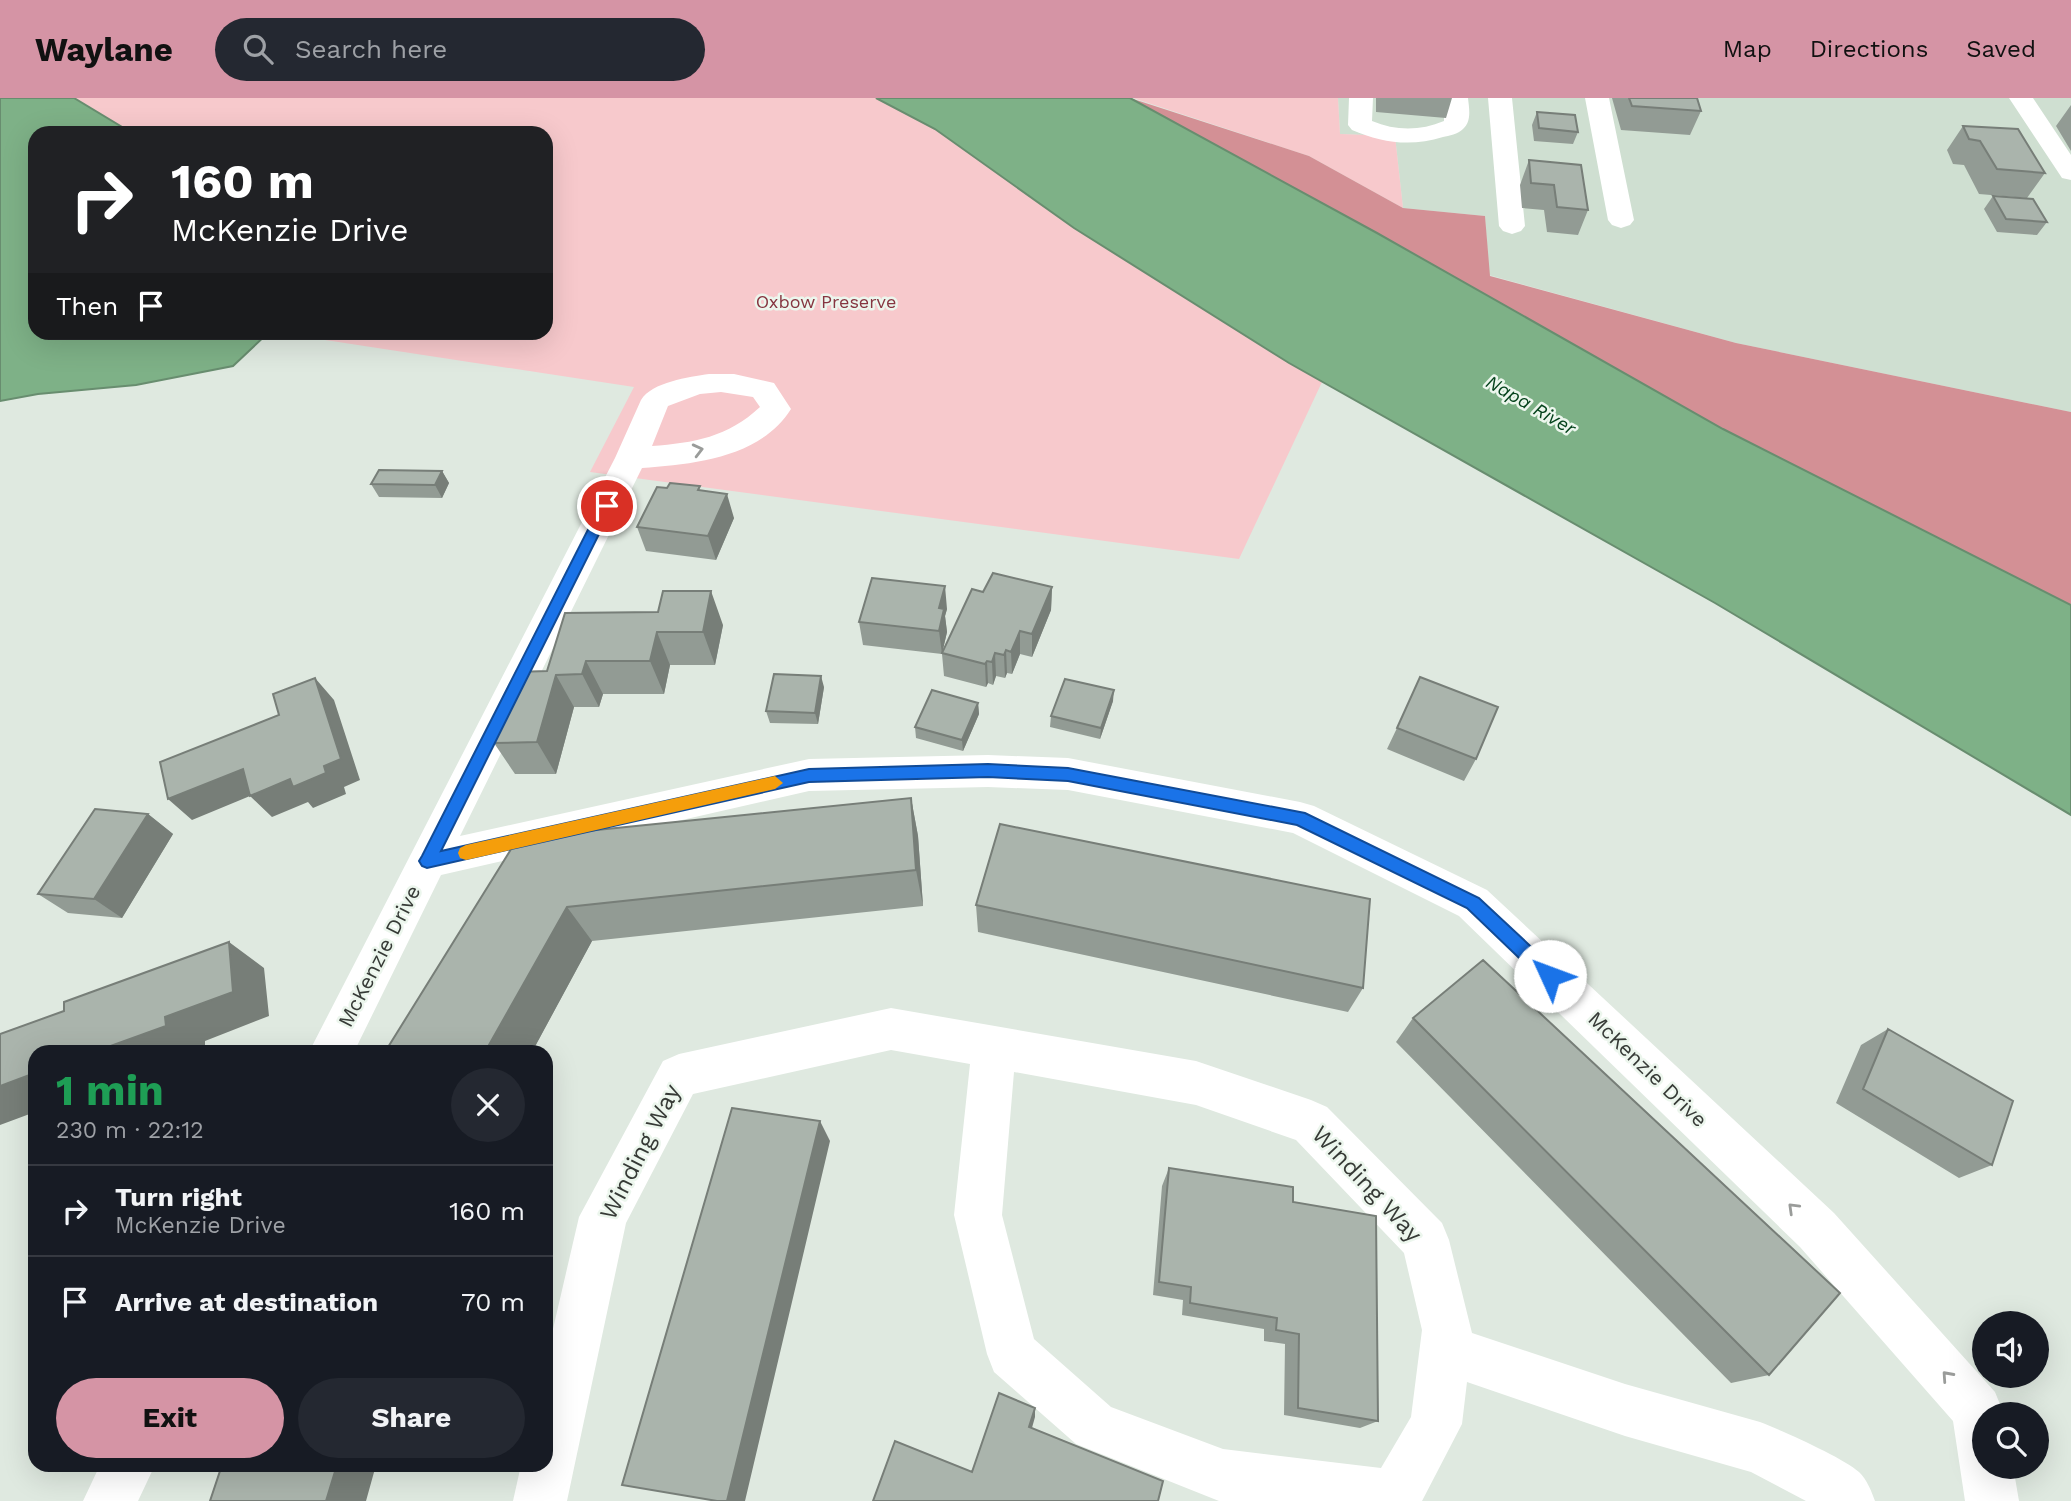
<!DOCTYPE html>
<html lang="en">
<head>
<meta charset="utf-8">
<style>
  :root { --surface:#171b24; --page:#242831; --text:#f1f3f6; --muted:#9ea1a6; --line:#363941; --accent:#d594a5 }
  body { margin:0; font-family:"Work Sans",sans-serif; background:var(--page); color:var(--text); height:100vh; display:flex; flex-direction:column; font-size:26px; white-space:nowrap }
  * { box-sizing:border-box; margin:0 }
  p { font-size:23px; color:var(--muted) }
  .icon { flex:none; width:38px; height:38px; fill:none; stroke:currentColor; stroke-width:2; stroke-linecap:round; stroke-linejoin:round }
  .map { position:relative; flex:1; overflow:hidden }
  .side { position:absolute; left:28px; top:947px; width:525px; height:427px; display:flex; flex-direction:column; background:var(--surface); border-radius:21px; box-shadow:0 7px 28px #0002 }
  .side>* { flex:none }
  .guide { position:absolute; left:28px; top:28px; width:525px; height:214px; border-radius:21px; box-shadow:0 7px 28px #0002; background:#202124; color:#fff; overflow:hidden }
  .fabs { position:absolute; left:1972px; top:1213px; display:grid; gap:14px }
  .fabs a { display:grid; place-items:center; width:77px; height:77px; border-radius:50%; background:var(--surface); box-shadow:0 7px 28px #0002; font-size:35px }
  .pin { position:absolute; display:grid; place-items:center; width:60px; height:60px; color:#fff; margin:-30px; border:4px solid #fff; border-radius:50%; box-shadow:0 2px 7px #0007 }
  .me { position:absolute; width:77px; margin:-38px; rotate:313deg; stroke-linejoin:round; filter:drop-shadow(0 0 5px #0008) }
  .turn { display:flex; align-items:center; gap:24px; height:147px; padding:0 28px; font-size:32px }
  .turn .icon { width:91px; height:91px; stroke-width:2.5 }
  .turn b { display:block; font-size:49px; line-height:60px }
  .then { display:flex; align-items:center; height:66px; padding:0 28px; background:#0003; gap:14px; font-size:26px }
  .round { display:grid; place-items:center; flex:none; width:74px; height:74px; border-radius:37px; background:var(--page) }
  .summary { display:flex; align-items:center; justify-content:space-between; height:119px; padding:0 28px }
  h1 { font-size:42px; font-weight:700; line-height:52px; color:#1e9e55 }
  .action { display:flex; gap:14px; margin-top:auto; padding:14px 28px }
  .action a { flex:1; height:80px; border-radius:42px; background:var(--accent); color:#111; font-size:28px; font-weight:700; line-height:80px; text-align:center }
  .action a+a { background:var(--page); color:var(--text) }
  ul { padding:0; list-style:none }
  li { display:flex; align-items:center; gap:21px; height:91px; padding:0 28px; border-top:2px solid var(--line) }
  li div { flex:1 }
  li b { display:block; font-size:26px }
  li em { font-style:normal }
  header { display:flex; align-items:center; gap:42px; box-sizing:border-box; height:98px; padding:0 35px; background:var(--accent); color:#111 }
  header strong { font-size:33px }
  nav { display:flex; gap:38px; margin-inline-start:auto; font-size:24px }
  .search { width:490px; height:63px; background:var(--page); display:flex; align-items:center; gap:18px; box-sizing:border-box; padding:0 24px; border-radius:38px; color:var(--muted); font-size:26px }
  .map>svg:first-child { display:block }
</style>
</head>
<body>
<header>
<strong>Waylane</strong>
<div class="search"><svg class="icon" aria-label="search" viewBox="0 0 24 24"><circle cx="10" cy="10" r="6"/><path d="M15 15l6 6"/></svg>Search here</div>
<nav><a>Map</a><a>Directions</a><a>Saved</a></nav>
</header>
<div class="map">
<svg width="2071" height="1403" viewBox="0 0 2071 1403">
  <rect width="100%" height="100%" fill="#dfe9e0"/>
  <!-- built -->
  <path fill="#cfdfd1" d="M1338 0H2071V314L1736 245 1489 177 1485 118 1403 110 1395 38 1340 36Z"/>
  <!-- green -->
  <path fill="#f7c9cc" d="M74 0H876L935 31 1289 265 1322 284 1239 461 590 374 634 289 312 240 301 235 546 234V35H132Z
    M1133 0H1338L1340 36 1395 38 1403 110 1309 58Z"/>
  <!-- forest -->
  <path fill="#d39095" d="M1130 0 1309 58 1403 110 1485 118 1490 178 1736 245 2071 314V507L1723 331 1377 135Z"/>
  <!-- water -->
  <path fill="#7eb187" stroke="#688d6f" stroke-width="2" d="M0 0H74L132 35H35V234L268 235 233 268 136 287 38 296 0 303Z
    M876 0H1130L1377 135 1723 331 2071 507V717L1715 505 1289 265 1074 130 935 31Z"/>
  <g fill="none" stroke-linecap="round" stroke-linejoin="round">
    <!-- minor -->
    <path fill="#fff" fill-rule="evenodd" d="M1349 0H1373L1372 23C1396 33 1420 33 1444 23V0H1468C1469 10 1472 23 1463 31 1458 36 1449 38 1443 39 1411 49 1382 45 1352 32L1348 27Z
      M1488 0H1512L1525 128 1521 133 1512 136 1503 133 1499 128Z
      M1585 0H1609L1634 122 1630 127 1621 130 1612 127 1608 122Z
      M2009 0H2033L2071 57V82L2062 80Z
      M709 276H734L774 285 791 311C760 360 694 366 642 370L460 738 809 661 988 657 1068 660 1300 704 1314 708 1487 792 1834 1115 1995 1294 2004 1316H1984V1368H2013L2019 1403H1965L1953 1323 1800 1149 1459 818 1293 735 1068 692 988 689 809 693 441 777 354 954H309L615 360 641 302C652 284 689 279 709 276ZM721 294 753 299 760 309C728 339 694 345 652 348L668 308 700 296Z
      M891 910 1196 963 1311 1002 1327 1009 1442 1125 1449 1142 1472 1235 1625 1286 1760 1324C1781 1332 1844 1360 1859 1374 1867 1382 1871 1392 1875 1403H1806L1751 1374 1625 1338 1467 1284 1462 1326 1422 1403H1219L1076 1346 994 1274 987 1256 954 1117 970 966 891 952 693 996 626 1125 567 1403H513L521 1367H546V1261L579 1119 663 963 679 956ZM1014 974 1196 1007 1296 1042 1404 1155 1422 1232 1411 1319 1381 1370 1223 1351 1111 1309 1034 1241 1002 1117Z
      M100 1367H155L138 1403H83Z"/>
  </g>
  <!-- wall -->
  <path fill="#929b94" d="M1376 0H1452L1446 20 1376 14Z
    M1612 0H1697L1701 13 1690 37 1621 32Z
    M2071 7V53L2056 28Z
    M1537 14 1578 34 1573 46 1534 43 1532 27Z
    M1963 28 2045 75 2027 100 1979 96 1964 67 1953 66 1947 52Z
    M1529 62 1588 112 1578 137 1547 134 1544 112 1522 110 1520 87Z
    M1993 98 2047 124 2037 137 1997 134 1984 111Z
    M442 373 449 385 442 400 379 399 371 386Z
    M702 393 734 420 716 462 646 453 637 429Z
    M1052 489 1051 512 1032 559 1020 556 1012 576 1007 575 1005 580 996 578 993 587 988 585 986 589 944 578 942 556 863 547 859 524 947 511 945 518 947 534 942 555 983 494Z
    M565 515 723 527 715 567H670L664 596H603L599 609H574L556 676H515L494 645 547 573Z
    M824 589 818 626 770 625 766 613Z
    M1113 603 1100 641 1050 629 1051 618Z
    M978 605 979 616 963 653 916 640 915 629Z
    M1397 630 1476 661 1464 683 1387 651Z
    M911 700 918 738 923 808 592 843 532 954 518 740Z
    M148 716 173 736 122 820 68 815 38 796Z
    M976 807 1363 890 1348 914 978 834Z
    M1413 920 1769 1277 1731 1285 1396 944Z
    M1888 931 1992 1067 1959 1080 1836 1005 1861 947Z
    M1169 1070 1293 1104 1378 1323 1360 1330 1284 1317 1285 1246 1264 1243V1231L1182 1217 1183 1202 1153 1197 1162 1088Z"/>
  <!-- shaded-wall -->
  <path fill="#777e78" d="M442 373 449 385 442 400 435 387Z
    M727 396 734 420 716 462 708 438Z
    M945 488 947 511 945 518 947 534 942 556 939 533V510Z
    M1052 489 1051 512 1032 559V536Z
    M711 493 723 527 715 567 703 534Z
    M1020 533V556L1012 576 1011 554Z
    M657 534 670 567 664 596 650 563Z
    M1006 552 1007 575 1005 580 1004 557Z
    M995 555 996 578 993 587 992 564Z
    M586 563 603 596 599 609 582 576Z
    M987 563 988 585 986 589 985 566Z
    M556 577 574 609 556 676 537 644Z
    M821 578 824 589 818 626 815 615Z
    M315 580 334 602 360 682 344 689 346 696 313 710 308 704 272 719 250 698 192 722 168 701 243 671 324 668Z
    M1114 592 1113 603 1100 641 1101 630Z
    M978 605 979 616 963 653 962 642Z
    M911 700 918 738 923 808 916 772Z
    M148 716 173 736 122 820 94 801Z
    M567 809 592 843 532 954H485Z
    M229 844 264 870 269 918 205 943V951L198 954H94L165 919Z
    M35 975V1014L0 1027V988Z
    M820 1023 830 1043 745 1403H727Z
    M1035 1310V1319L1030 1337 1029 1329Z
    M337 1367H376L366 1403H326Z"/>
  <!-- building -->
  <path fill="#aab4ac" stroke="#777e78" stroke-width="2" d="M1629 0H1697L1701 13 1632 8Z
    M1537 14 1575 17 1578 34 1539 30Z
    M1963 28 2018 31 2045 75 1997 71 1980 43 1969 41Z
    M1529 62 1581 67 1588 112 1557 109 1554 87 1531 85Z
    M1993 98 2033 101 2047 124 2006 121Z
    M379 372 442 373 435 387 371 386Z
    M670 385 700 388 698 392 727 396 708 438 637 429 657 389 667 390Z
    M993 475 1052 489 1032 536 1020 533 1011 554 1006 552 1004 557 995 555 992 564 987 563 985 566 942 555 972 491 983 494Z
    M872 480 945 488 939 510 944 511 939 533 859 524Z
    M663 493H711L703 534H657L650 563H586L582 576 556 577 537 644 494 645 516 574 547 573 565 515 658 514Z
    M774 576 821 578 815 615 766 613Z
    M1420 579 1498 609 1476 661 1397 630Z
    M315 580 341 661 324 668 326 675 293 689 290 681 250 698 243 671 168 701 160 664 279 617 273 596Z
    M1065 581 1114 592 1101 630 1051 618Z
    M932 592 978 605 962 642 915 629Z
    M911 700 916 772 567 809 485 954H385L518 740Z
    M95 711 148 716 94 801 38 796Z
    M1000 726 1370 801 1363 890 976 807Z
    M229 844 233 894 165 919 166 928 94 954H35V975L0 988V936L64 913V904Z
    M1483 862 1840 1195 1769 1277 1413 920Z
    M1888 931 2013 1003 1992 1067 1863 991Z
    M732 1010 820 1023 727 1403H717L622 1387Z
    M1169 1070 1293 1089V1104L1376 1118 1378 1323 1298 1310 1299 1236 1276 1232 1277 1220 1190 1205 1191 1189 1159 1184Z
    M999 1295 1035 1310 1029 1329 1163 1383 1158 1403H873L895 1343 972 1374Z
    M222 1367H337L326 1403H210Z"/>
  <!-- one-way arrows -->
  <defs><path id="oneway-chevron" d="M-2-3.5L2.5 0L-2 3.5" fill="none" stroke-width="1.6" stroke-linecap="round" stroke-linejoin="round" transform="scale(1.75)"/></defs>
  <g stroke="#9a9c9a">
    <use href="#oneway-chevron" transform="translate(698 352) rotate(-14)"/>
    <use href="#oneway-chevron" transform="translate(1793 1110) rotate(-136)"/>
    <use href="#oneway-chevron" transform="translate(1947 1278) rotate(-132)"/>
  </g>
  <!-- route -->
  <path fill="#1a73e8" stroke="#114b97" stroke-width="2" d="M607 403 613 408 441 753 809 671 988 666 1068 670 1305 715 1479 800 1556 872 1559 878 1556 884 1550 886 1544 884 1467 810 1297 727 1068 683 988 679 809 684 427 770 422 768 419 763 422 758 600 408Z"/>
  <!-- slow -->
  <path fill="#f59e0b" d="M775 678 783 685 775 691 466 762 460 760 458 755 460 750 466 747Z"/>
  <g text-anchor="middle" dominant-baseline="central" stroke-width="5" stroke-linejoin="round" paint-order="stroke">
    <!-- far-park labels -->
    <g font-size="18" fill="#863540" stroke="#ecf6ed">
      <text x="826" y="203">Oxbow Preserve</text>
    </g>
    <!-- far-water labels -->
    <g font-size="19" font-style="italic" fill="#05431c" stroke="#ecf6ed">
      <text transform="translate(1531 307) rotate(30)">Napa River</text>
    </g>
    <!-- street labels -->
    <g font-size="21" fill="#363a36" stroke="#ecf6ed">
      <text transform="translate(379 858) rotate(-63)">McKenzie Drive</text>
      <text transform="translate(1648 971) rotate(44)">McKenzie Drive</text>
    </g>
    <!-- near-street labels -->
    <g font-size="24" fill="#363a36" stroke="#ecf6ed">
      <text transform="translate(640 1054) rotate(-63)">Winding Way</text>
      <text transform="translate(1367 1086) rotate(47)">Winding Way</text>
    </g>
  </g>
</svg>
<div class="fabs">
<a><svg class="icon" aria-label="sound" viewBox="0 0 24 24"><path d="M4 9h4l5-4v14l-5-4H4zM17 9q2 3 0 6"/></svg></a>
<a><svg class="icon" aria-label="search" viewBox="0 0 24 24"><circle cx="10" cy="10" r="6"/><path d="M15 15l6 6"/></svg></a>
</div>
<div class="pin" style="left:607px;top:408px;background:#d93025"><svg class="icon" aria-label="arrive" viewBox="0 0 24 24"><path d="M6 21V4h12l-3 4 3 4H6"/></svg></div>
<svg class="me" style="left:1550px;top:878px" viewBox="-20 -20 40 40"><circle r="19" fill="#fff"/><path d="M0-13L10 11 0 6-10 11z" fill="#1a73e8"/></svg>
<div class="guide">
<div class="turn"><svg class="icon" aria-label="right" viewBox="0 0 24 24"><path d="M7 20v-9h11M14 6l5 5-5 5"/></svg><div><b>160 m</b>McKenzie Drive</div></div>
<div class="then">Then<svg class="icon" aria-label="arrive" viewBox="0 0 24 24"><path d="M6 21V4h12l-3 4 3 4H6"/></svg></div>
</div>
<section class="side">
<div class="summary"><div><h1>1 min</h1><p>230 m · 22:12</p></div><a class="round"><svg class="icon" aria-label="close" viewBox="0 0 24 24"><path d="M6 6l12 12M18 6L6 18"/></svg></a></div>
<ul>
<li><svg class="icon" aria-label="right" viewBox="0 0 24 24"><path d="M7 20v-9h11M14 6l5 5-5 5"/></svg><div><b>Turn right</b><p>McKenzie Drive</p></div><em>160 m</em></li>
<li><svg class="icon" aria-label="arrive" viewBox="0 0 24 24"><path d="M6 21V4h12l-3 4 3 4H6"/></svg><div><b>Arrive at destination</b></div><em>70 m</em></li>
</ul>
<div class="action"><a>Exit</a><a>Share</a></div>
</section>
</div>
</body>
</html>
